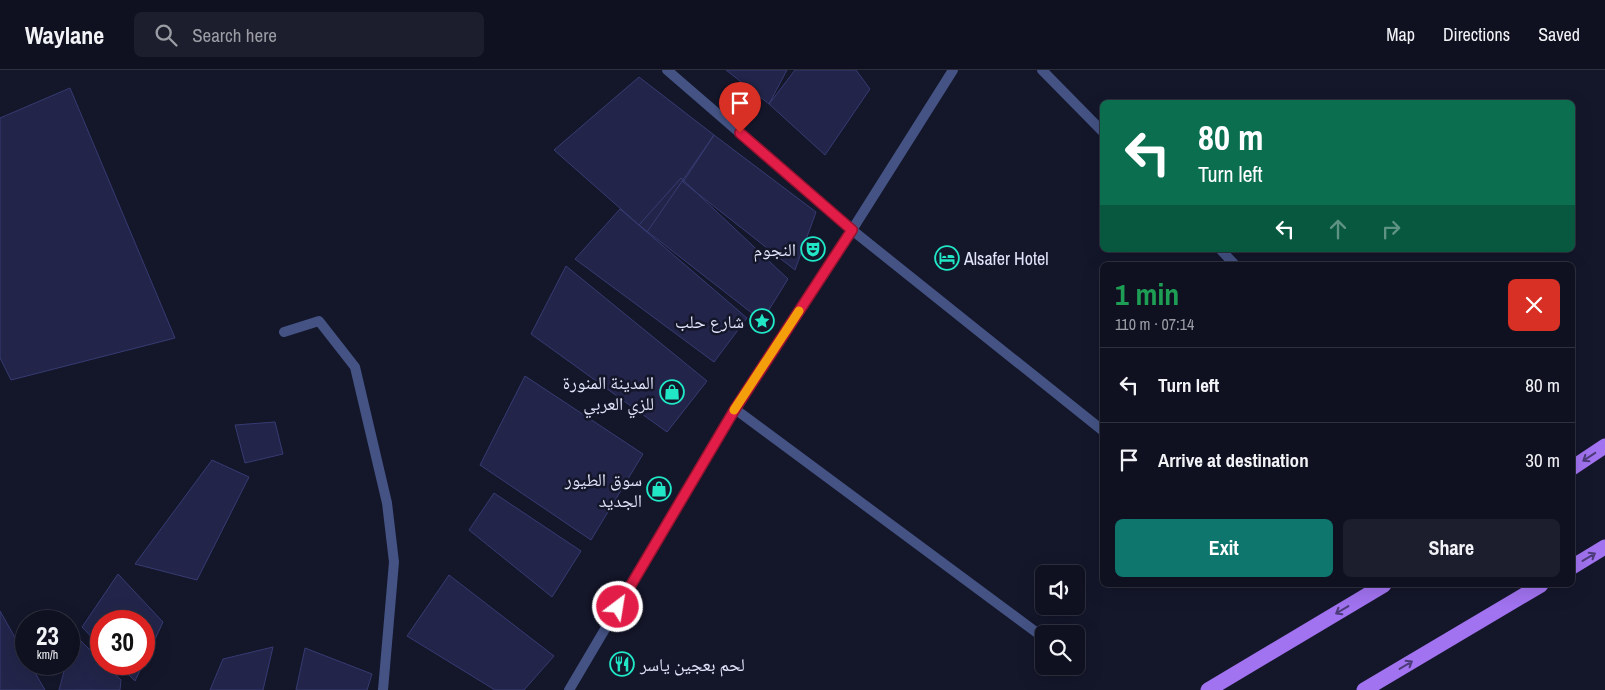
<!DOCTYPE html>
<html lang="en">
<head>
<meta charset="utf-8">
<style>
  :root { --surface:#0f1020; --page:#1d1e2d; --text:#f1f3f6; --muted:#9b9da5; --line:#2f303e; --accent:#0f766e }
  body { margin:0; font-family:"Archivo Narrow","Noto Naskh Arabic",sans-serif; background:var(--page); color:var(--text); height:100vh; display:flex; flex-direction:column; font-size:19px; white-space:nowrap }
  * { box-sizing:border-box; margin:0 }
  p { font-size:16px; color:var(--muted) }
  .icon { flex:none; width:28px; height:28px; fill:none; stroke:currentColor; stroke-width:2; stroke-linecap:round; stroke-linejoin:round }
  .map { position:relative; flex:1; overflow:hidden }
  .panel { position:absolute; left:1100px; top:192px; width:475px; height:325px; display:flex; flex-direction:column; background:var(--surface); border-radius:8px; box-shadow:0 5px 20px #0002,0 0 0 1px var(--line) }
  .panel>* { flex:none }
  .hud { position:absolute; left:1100px; top:30px; width:475px; height:152px; border-radius:8px; box-shadow:0 5px 20px #0002,0 0 0 1px var(--line); background:#0b6e4f; color:#fff; overflow:hidden }
  .buttons { position:absolute; left:1035px; top:495px; display:grid; gap:10px }
  .buttons a { display:grid; place-items:center; width:50px; height:50px; border-radius:8px; background:var(--surface); box-shadow:0 5px 20px #0002,0 0 0 1px var(--line); font-size:25px }
  .speed { position:absolute; left:15px; top:540px; display:flex; gap:10px; font-size:25px; font-weight:700; text-align:center }
  .speed>* { display:grid; place-content:center; width:65px; height:65px; border-radius:50%; background:var(--surface); box-shadow:0 5px 20px #0002,0 0 0 1px var(--line); line-height:1 }
  .speed small { font-size:12px; font-weight:400 }
  .speed .limit { border:8px solid #d22; background:#fff; color:#111 }
  .pin { position:absolute; display:grid; place-items:center; width:42px; height:42px; color:#fff; margin:-51px -21px; border-radius:50% 50% 50% 0; rotate:-45deg; box-shadow:0 0 5px #0007 }
  .pin .icon { rotate:45deg }
  .me { position:absolute; width:55px; margin:-28px; rotate:31deg; stroke-linejoin:round; filter:drop-shadow(0 0 4px #0008) }
  .turn { display:flex; align-items:center; gap:18px; height:105px; padding:0 15px; font-size:22px }
  .turn .icon { width:65px; height:65px; stroke-width:2.5 }
  .turn b { display:block; font-size:35px; line-height:42px }
  .lanes { display:flex; align-items:center; height:48px; padding:0 15px; background:#0003; justify-content:center; gap:25px; direction:ltr }
  .lanes .off { opacity:.35 }
  .round { display:grid; place-items:center; flex:none; width:52px; height:52px; border-radius:8px; background:var(--page) }
  .headline { display:flex; align-items:center; justify-content:space-between; height:85px; padding:0 15px }
  h1 { font-size:30px; font-weight:700; line-height:38px; color:#1e9e55 }
  .cta { display:flex; gap:10px; margin-top:auto; padding:10px 15px }
  .cta a { flex:1; height:58px; border-radius:8px; background:var(--accent); color:#fff; font-size:20px; font-weight:700; line-height:58px; text-align:center }
  .cta a+a { background:var(--page); color:var(--text) }
  ul { padding:0; list-style:none }
  li { display:flex; align-items:center; gap:15px; height:75px; padding:0 15px; border-top:1px solid var(--line) }
  li div { flex:1 }
  li b { display:block; font-size:19px }
  li em { font-style:normal }
  header { display:flex; align-items:center; gap:30px; box-sizing:border-box; height:70px; padding:0 25px; background:var(--surface); border-bottom:1px solid var(--line) }
  header strong { font-size:24px }
  nav { display:flex; gap:28px; margin-inline-start:auto; font-size:18px }
  .search { width:350px; height:45px; background:var(--page); display:flex; align-items:center; gap:12px; box-sizing:border-box; padding:0 18px; border-radius:8px; color:var(--muted); font-size:19px }
  .map>svg:first-child { display:block }
</style>
</head>
<body>
<header>
<strong>Waylane</strong>
<div class="search"><svg class="icon" aria-label="search" viewBox="0 0 24 24"><circle cx="10" cy="10" r="6"/><path d="M15 15l6 6"/></svg>Search here</div>
<nav><a>Map</a><a>Directions</a><a>Saved</a></nav>
</header>
<div class="map">
<svg width="1605" height="620" viewBox="0 0 1605 620">
  <rect width="100%" height="100%" fill="#14162a"/>
  <!-- building -->
  <path fill="#222549" stroke="#373b72" d="M726 0H787L769 34Z
    M795 0H856L870 19 825 85 769 34Z
    M639 7 714 65 647 162 554 80Z
    M70 18 175 268 11 310 0 288V48Z
    M714 65 816 142 795 200 683 112Z
    M681 108 788 209 762 251 639 155Z
    M620 139 747 248 714 292 575 189Z
    M566 196 707 311 667 362 531 264Z
    M525 306 643 384 591 470 480 395Z
    M275 352 283 384 245 393 235 355Z
    M212 390 249 407 197 510 135 494Z
    M494 423 581 481 552 527 469 460Z
    M118 504 163 552 144 593V551H101V577L82 557Z
    M449 505 554 586 524 620H495L407 566Z
    M0 541 26 587V594H30L45 620H0Z
    M74 564 101 591V594H104L121 610 120 620H59L66 594H69V583Z
    M273 577 263 620H210L223 589Z
    M305 578 372 604 367 620H296Z
    M118 594H143L135 611Z"/>
  <g fill="none" stroke-linecap="round" stroke-linejoin="round">
    <!-- street -->
    <path stroke="#445384" stroke-width="10" d="M667 0 852 160 1102 360
      M1042 0 1102 61
      M1221 180 1235 195
      M284 262 319 251 355 297 387 433 394 492 383 620
      M735 339 1044 568
      M1076 592 1080 595
      M569 620 735 339 852 160 953 0"/>
    <!-- primary -->
    <path stroke="#a173f0" stroke-width="15" d="M1572 398 1605 376
      M1572 497 1605 477
      M1208 620 1384 515
      M1364 620 1541 515"/>
  </g>
  <!-- one-way arrows -->
  <defs><path id="oneway-shaft" d="M-6 0H5M1.5-3L5.5 0L1.5 3" fill="none" stroke-width="1.6" stroke-linecap="round" stroke-linejoin="round" transform="scale(1.25)"/></defs>
  <g stroke="#4c3b79">
    <use href="#oneway-shaft" transform="translate(1589 387) rotate(147)"/>
    <use href="#oneway-shaft" transform="translate(1589 487) rotate(-31)"/>
    <use href="#oneway-shaft" transform="translate(1342 540) rotate(149)"/>
    <use href="#oneway-shaft" transform="translate(1406 595) rotate(-31)"/>
  </g>
  <g fill="none" stroke-linecap="round" stroke-linejoin="round">
    <!-- route casing -->
    <g stroke="#92132f" stroke-width="12">
      <path id="route" d="M618 537 735 339 852 160 740 63"/>
    </g>
    <!-- route -->
    <use href="#route" stroke="#e11d48" stroke-width="9"/>
    <!-- slow -->
    <path stroke="#f59e0b" stroke-width="9" d="M734 340 799 241"/>
  </g>
  <!-- icons -->
  <defs>
    <g id="theatre-ring" transform="scale(1.25)"><circle r="9.5" fill="#14162a" stroke="#21e7c7" stroke-width="1.5"/><path d="M-5-5.5Q0-4 5-5.5V0Q5 5 0 6Q-5 5-5 0ZM-3.3-2.5H-1v1.5H-3.3ZM1-2.5H3.3v1.5H1ZM-2.8 1Q0 5.5 2.8 1Z" fill="#21e7c7"/></g>
    <g id="hotel-ring" transform="scale(1.25)"><circle r="9.5" fill="#14162a" stroke="#21e7c7" stroke-width="1.5"/><path d="M-6-4.5h1.5V1H6V5H4.5V3h-9V5H-6ZM-4 0a1.8 1.8 0 1 1 3.6 0ZM.5 0V-2.5h3Q6-2.5 6 0Z" fill="#21e7c7"/></g>
    <g id="sight-ring" transform="scale(1.25)"><circle r="9.5" fill="#14162a" stroke="#21e7c7" stroke-width="1.5"/><path d="M0-6L1.8-2.2L6-1.7L2.9 1.2L3.7 5.4L0 3.3L-3.7 5.4L-2.9 1.2L-6-1.7L-1.8-2.2Z" fill="#21e7c7"/></g>
    <g id="shop-ring" transform="scale(1.25)"><circle r="9.5" fill="#14162a" stroke="#21e7c7" stroke-width="1.5"/><path d="M-5-2.5h2.3a2.7 3.5 0 0 1 5.4 0H5L5.5 6h-11ZM-1.5-2.5h3a1.5 2.3 0 0 0-3 0Z" fill="#21e7c7"/></g>
    <g id="restaurant-ring" transform="scale(1.25)"><circle r="9.5" fill="#14162a" stroke="#21e7c7" stroke-width="1.5"/><path d="M-5-6h1v4h1v-4h1v4h1v-4h1v5L-1.5 .5V6h-2V.5L-5-1ZM5-6V6H3V1.5H1.5Q1.5-4 5-6Z" fill="#21e7c7"/></g>
  </defs>
  <g fill-rule="evenodd">
    <use href="#theatre-ring" x="813" y="179"/>
    <use href="#hotel-ring" x="947" y="188"/>
    <use href="#sight-ring" x="762" y="251"/>
    <use href="#shop-ring" x="672" y="322"/>
    <use href="#shop-ring" x="659" y="419"/>
    <use href="#restaurant-ring" x="622" y="594"/>
  </g>
  <g text-anchor="middle" dominant-baseline="central" stroke-width="5" stroke-linejoin="round" paint-order="stroke">
    <!-- poi labels -->
    <g font-size="18" fill="#e0e5fc" stroke="#14162a" text-anchor="end">
      <text x="796" y="179">النجوم</text>
      <text x="964" y="188" text-anchor="start">Alsafer Hotel</text>
      <text x="744" y="251">شارع حلب</text>
      <text x="654" y="312">المدينة المنورة<tspan x="654" dy="21">للزي العربي</tspan></text>
      <text x="642" y="409">سوق الطيور<tspan x="642" dy="21">الجديد</tspan></text>
      <text x="640" y="594" text-anchor="start">لحم بعجين ياسر</text>
    </g>
  </g>
</svg>
<div class="buttons">
<a><svg class="icon" aria-label="sound" viewBox="0 0 24 24"><path d="M4 9h4l5-4v14l-5-4H4zM17 9q2 3 0 6"/></svg></a>
<a><svg class="icon" aria-label="search" viewBox="0 0 24 24"><circle cx="10" cy="10" r="6"/><path d="M15 15l6 6"/></svg></a>
</div>
<div class="speed"><div>23<small>km/h</small></div><div class="limit">30</div></div>
<div class="pin" style="left:740px;top:63px;background:#d93025"><svg class="icon" aria-label="arrive" viewBox="0 0 24 24"><path d="M6 21V4h12l-3 4 3 4H6"/></svg></div>
<svg class="me" style="left:618px;top:537px" viewBox="-20 -20 40 40"><circle r="17" fill="#e11d48" stroke="#fff" stroke-width="3"/><path d="M0-11L8 9 0 5-8 9z" fill="#fff"/></svg>
<div class="hud">
<div class="turn"><svg class="icon" aria-label="left" viewBox="0 0 24 24"><path d="M17 20v-9H6M10 6l-5 5 5 5"/></svg><div><b>80 m</b>Turn left</div></div>
<div class="lanes"><svg class="icon" aria-label="left" viewBox="0 0 24 24"><path d="M17 20v-9H6M10 6l-5 5 5 5"/></svg><svg class="icon off" aria-label="ahead" viewBox="0 0 24 24"><path d="M12 20V5M6 11l6-6 6 6"/></svg><svg class="icon off" aria-label="right" viewBox="0 0 24 24"><path d="M7 20v-9h11M14 6l5 5-5 5"/></svg></div>
</div>
<section class="panel">
<div class="headline"><div><h1>1 min</h1><p>110 m · 07:14</p></div><a class="round" style="background:#d93025;color:#fff"><svg class="icon" aria-label="close" viewBox="0 0 24 24"><path d="M6 6l12 12M18 6L6 18"/></svg></a></div>
<ul>
<li><svg class="icon" aria-label="left" viewBox="0 0 24 24"><path d="M17 20v-9H6M10 6l-5 5 5 5"/></svg><div><b>Turn left</b></div><em>80 m</em></li>
<li><svg class="icon" aria-label="arrive" viewBox="0 0 24 24"><path d="M6 21V4h12l-3 4 3 4H6"/></svg><div><b>Arrive at destination</b></div><em>30 m</em></li>
</ul>
<div class="cta"><a>Exit</a><a>Share</a></div>
</section>
</div>
</body>
</html>
